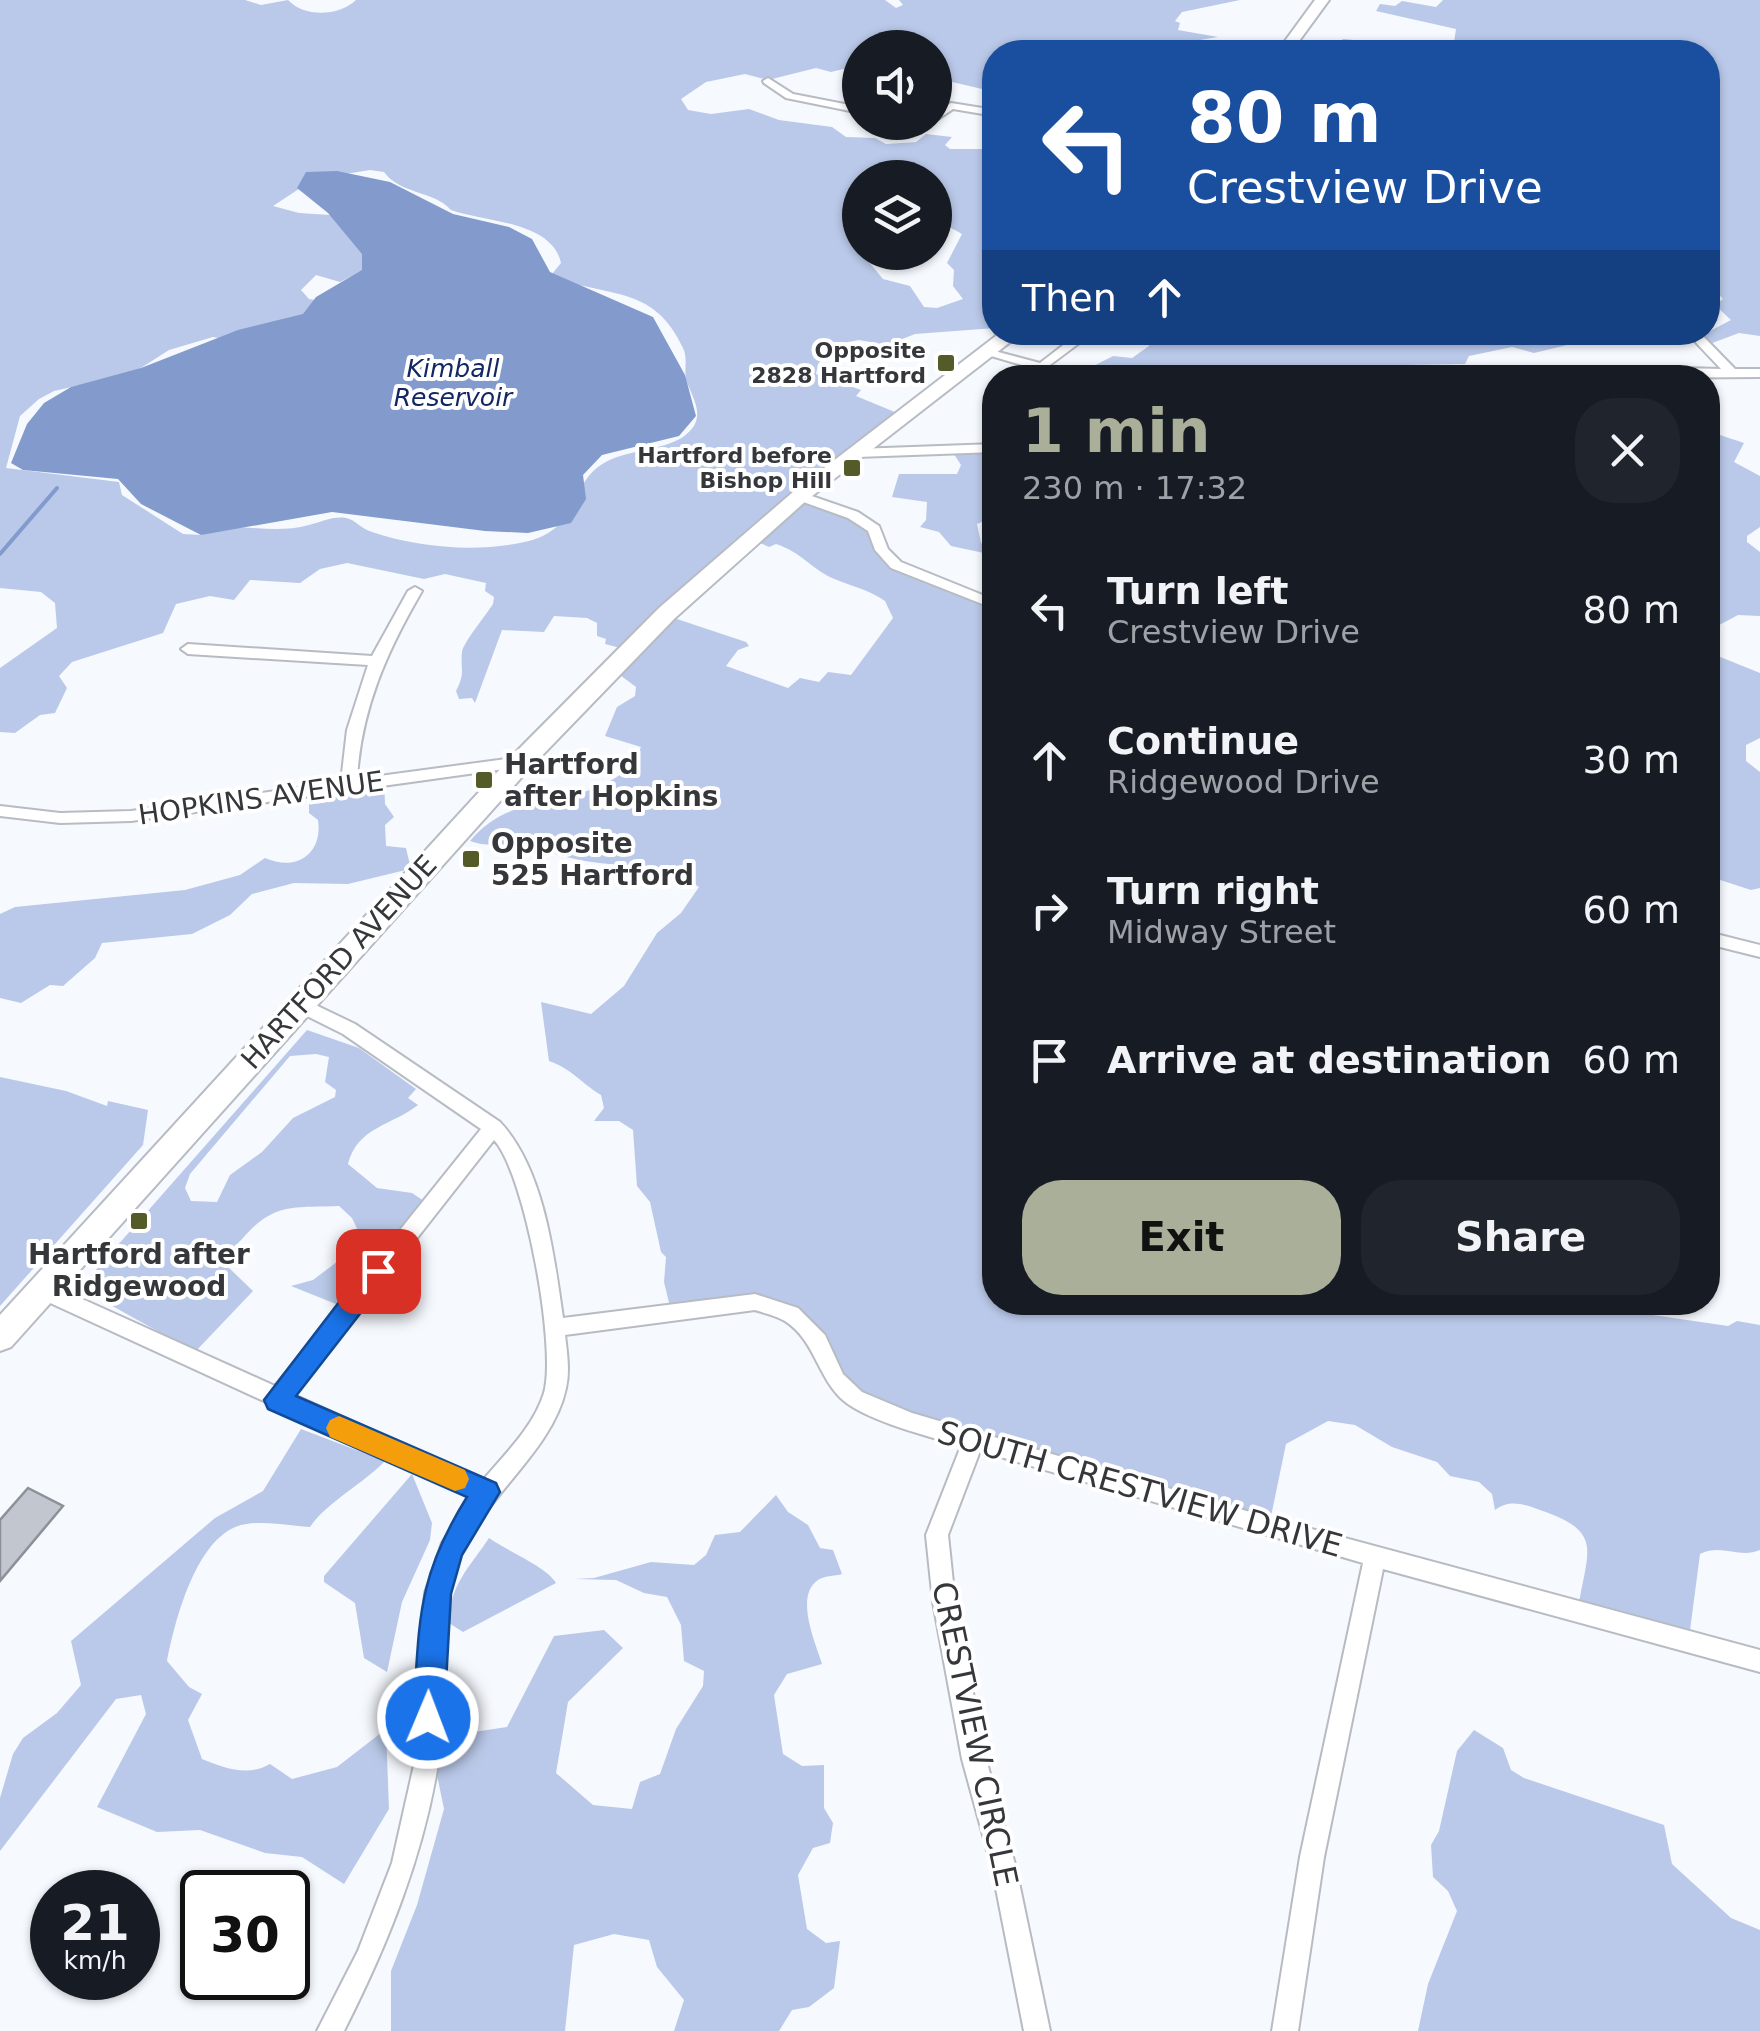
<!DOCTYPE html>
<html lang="en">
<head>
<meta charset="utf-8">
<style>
  :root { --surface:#171b24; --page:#20242c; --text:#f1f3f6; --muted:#9ea1a6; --accent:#aaaf9a }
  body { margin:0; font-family:"DejaVu Sans",sans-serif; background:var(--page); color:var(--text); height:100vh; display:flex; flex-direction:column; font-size:38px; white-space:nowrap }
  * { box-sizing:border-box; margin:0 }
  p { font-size:32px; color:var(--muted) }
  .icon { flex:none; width:55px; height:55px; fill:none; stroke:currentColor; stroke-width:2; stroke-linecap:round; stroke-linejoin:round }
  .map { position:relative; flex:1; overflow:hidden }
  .sheet { position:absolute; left:982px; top:365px; width:738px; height:950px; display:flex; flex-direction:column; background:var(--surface); border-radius:40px; box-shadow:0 2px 8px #0004 }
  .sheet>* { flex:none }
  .guide { position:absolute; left:982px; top:40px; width:738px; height:305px; border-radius:40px; box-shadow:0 2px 8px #0004; background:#1a4fa0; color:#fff; overflow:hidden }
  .fabs { position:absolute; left:842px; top:30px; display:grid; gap:20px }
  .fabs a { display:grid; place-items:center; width:110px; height:110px; border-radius:50%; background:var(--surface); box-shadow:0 2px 8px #0004; font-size:50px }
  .speed { position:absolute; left:30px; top:1870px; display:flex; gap:20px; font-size:50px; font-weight:700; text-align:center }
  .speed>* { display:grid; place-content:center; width:130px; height:130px; border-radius:50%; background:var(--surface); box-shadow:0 2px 8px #0004; line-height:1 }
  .speed small { font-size:25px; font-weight:400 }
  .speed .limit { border:5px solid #111; border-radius:15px; background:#fff; color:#111 }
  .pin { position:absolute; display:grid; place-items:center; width:85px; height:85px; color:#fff; margin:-42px; border-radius:20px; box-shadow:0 5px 15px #0006 }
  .me { position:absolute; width:110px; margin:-55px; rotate:1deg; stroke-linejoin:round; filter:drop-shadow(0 0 8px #0008) }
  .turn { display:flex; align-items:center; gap:35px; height:210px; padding:0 40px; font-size:45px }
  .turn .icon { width:130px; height:130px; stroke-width:2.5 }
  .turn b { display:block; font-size:70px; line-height:85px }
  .then { display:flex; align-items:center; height:95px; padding:0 40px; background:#0003; gap:20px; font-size:38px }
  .round { display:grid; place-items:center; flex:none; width:105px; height:105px; border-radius:40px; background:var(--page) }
  .summary { display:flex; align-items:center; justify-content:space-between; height:170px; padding:0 40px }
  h1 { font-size:60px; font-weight:700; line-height:75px; color:var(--accent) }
  .cta { display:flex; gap:20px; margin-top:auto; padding:20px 40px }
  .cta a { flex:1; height:115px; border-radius:40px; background:var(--accent); color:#111; font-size:40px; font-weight:700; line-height:115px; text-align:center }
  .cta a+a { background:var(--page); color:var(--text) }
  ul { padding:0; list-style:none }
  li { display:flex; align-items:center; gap:30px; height:150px; padding:0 40px }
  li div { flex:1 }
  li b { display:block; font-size:38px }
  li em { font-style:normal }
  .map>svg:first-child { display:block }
</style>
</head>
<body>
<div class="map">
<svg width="1760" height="2031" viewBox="0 0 1760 2031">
  <rect width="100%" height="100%" fill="#f6f9fe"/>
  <!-- green -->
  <path fill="#bac9e9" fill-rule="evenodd" d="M0 0H245L261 5 288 0C305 18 339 16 356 0H885L896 8 903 5 899 0H1240L1182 12 1175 21 1180 23 1178 30 1218 37 1200 40 1197 49 1187 52H995V92L935 78V48H860V65L831 72 816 68 768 80 745 74 706 82 681 99 688 110 711 114 749 109 779 120 832 127 846 137 875 138 886 144 916 142 926 134 952 137 945 145 950 149H995V328L915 334 887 345 859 340 837 344 818 364 816 374 861 390 856 396 902 415 803 493 856 515 895 564 979 598 995 584V1302H1636L1646 1314 1728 1326 1737 1321 1760 1325V1550C1739 1559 1722 1543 1700 1554L1689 1638 1578 1609C1587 1550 1605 1532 1540 1510 1523 1504 1510 1499 1495 1510L1492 1494 1479 1482 1450 1476 1437 1462 1392 1447 1355 1425 1328 1421 1286 1444 1269 1526 855 1396 791 1318 759 1308 673 1319 664 1282 666 1257 661 1252 650 1202 637 1186 633 1130 619 1121H594L604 1108 601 1095C581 1083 572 1069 549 1061L541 1002 591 1014 624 986 657 933 681 913 699 887C653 858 633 869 585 861 562 857 538 848 516 845 498 843 486 847 470 841 513 789 572 811 624 772L626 758 636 756 641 747 605 736 617 707 635 696 636 687 612 669 628 650 605 644 606 639 597 636V623L587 618 554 616 544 632 502 630 475 703 472 698 459 699 456 691C466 671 460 671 462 652 463 643 486 615 493 604L494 597 485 591 486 583 445 574 424 579 347 563 320 569 300 583 250 580 234 600 210 596 176 604 163 633 72 662 59 676 67 688 55 713 40 715 15 733 0 732V668L57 628 55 603 41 592 0 588ZM370 170 384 172C401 195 433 190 451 210 484 222 552 221 561 263L552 274 558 279C612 297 655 287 683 348 689 360 682 374 688 385 696 404 706 421 683 437 661 451 625 450 604 463 568 484 581 527 529 541 480 553 419 548 372 532 361 529 356 520 346 518 332 516 322 522 309 525 272 535 243 522 205 530L202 535 183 534 122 495 119 482 6 468 20 416 39 399 54 391 133 373 169 350 213 337 225 339 317 315 333 303 309 299 301 290 316 275 340 282 384 260 362 217 299 213 273 206 314 179ZM860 178H935V219L962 234 947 263 954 270 953 286 963 299 937 308 924 307 910 286 883 279 869 262 871 253 860 252ZM749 538 769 547 776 544C801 552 812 569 832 578 850 586 868 589 885 601L893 618 851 675 828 672 819 682 800 678 788 688 726 666 738 650 749 646 746 642 665 615Z
    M1443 0H1760V336L1739 333 1707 345 1692 333 1708 332 1731 320 1715 305 1723 299 1708 283V52L1319 49 1324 43 1338 44 1343 39C1381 43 1415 41 1453 49L1456 29 1376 11 1380 4 1395 6 1402 1 1436 7Z
    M1584 333 1588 340 1534 353 1512 347 1469 356 1465 364 1407 365 1384 374 1053 377 1078 374 1113 356 1132 358 1149 346 1145 333Z
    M1708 431 1744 443 1734 462 1760 476V527L1747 536V542L1760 552V616L1738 615 1708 631Z
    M989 448 995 516 977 524 981 543 995 549V560L984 553 951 546 939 532 920 527 926 520 927 502 892 497 899 474H957L961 465 952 451Z
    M1708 652 1760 673V738L1746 745V761L1760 772V888L1751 890 1708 876Z
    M384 781 385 804 394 817 385 825 386 846 406 848 409 861 418 867 348 884 294 883 252 894 230 915 192 934 102 943 95 958 63 986 50 985 21 1003 0 998V914L15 907 185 890 240 875 265 858C296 872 323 854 318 820L309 813V791Z
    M307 1030 359 1048 416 1089 408 1098 418 1105C393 1125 357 1127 348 1164L377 1188 412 1193 436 1209 351 1310 291 1286 313 1280 346 1255 361 1237 352 1218 339 1206C294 1208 274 1202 243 1238 234 1247 228 1253 226 1265L253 1291 195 1352 80 1288ZM316 1054 329 1057 325 1082 336 1090 335 1097 293 1118 262 1152 230 1175 217 1202 191 1201 185 1188 190 1174 290 1056Z
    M0 1077 66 1091 107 1106 108 1101 148 1110 143 1145 0 1306Z
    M301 1429 385 1461C363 1484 327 1502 310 1527 290 1526 257 1519 238 1526 195 1541 175 1621 167 1661L189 1687 202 1694 188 1720 202 1759C225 1768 247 1777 270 1764L292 1779 337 1767 386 1729 389 1809 344 1884 302 1857 265 1853 200 1830 157 1832 97 1807 146 1714 141 1695 116 1699 0 1851V1798L13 1754 23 1738 57 1713 81 1685 71 1641 215 1518 263 1491Z
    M412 1474 432 1523 430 1540 402 1602 387 1672 364 1658 355 1603 324 1582V1576Z
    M776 1495 788 1512 808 1525 820 1548 833 1550 842 1574C835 1576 823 1576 818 1580 794 1596 816 1644 822 1664L787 1674 774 1695 783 1754 802 1766 824 1765V1808L833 1823 830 1843 813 1848 798 1875 807 1929 826 1943 840 1941 834 1988 809 2007 792 2010 779 2031H674L684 2000 657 1967 649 1940 614 1934 574 1945 565 2031H391V1971L417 1905 444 1809 436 1770 467 1733 507 1727 554 1636 604 1630 623 1648 568 1702 556 1773 593 1805 632 1809 640 1782 660 1774 676 1729 703 1686 704 1671 684 1661 681 1625 667 1597 644 1593 616 1580 575 1579 594 1578 651 1562 694 1565 706 1555 715 1535 740 1532Z
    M489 1538C507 1551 547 1567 556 1583L463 1632 449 1623C449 1585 470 1567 489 1538Z
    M1474 1730 1503 1748 1511 1770 1524 1778 1664 1825 1672 1864 1731 1918 1760 1930V2031H1418L1428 1984 1457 1911 1448 1891 1433 1877 1431 1845 1439 1831 1457 1751Z"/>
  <!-- water -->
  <path fill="#839acc" d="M337 171 390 182 453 214 509 227 532 239 550 272 653 317 685 375 696 416 679 436 602 455 583 475 586 499 571 523 528 533 485 531 332 512 201 535 141 504 118 479 23 470 11 463 27 424 44 403 71 387 141 368 238 330 303 314 316 297 362 270V254L328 213 297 188 306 172Z"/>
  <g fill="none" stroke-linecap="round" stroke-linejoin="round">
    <!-- stream -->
    <path stroke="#839acc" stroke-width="4" d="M0 554 57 488"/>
  </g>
  <!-- building -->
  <path fill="#c2c6cf" stroke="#8c9098" stroke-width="2.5" d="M28 1488 63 1506 0 1581V1520Z"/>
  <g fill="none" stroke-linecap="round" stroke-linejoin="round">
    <!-- minor casing -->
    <g stroke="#b7bbc3" stroke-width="4">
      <path id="minor" d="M768 78 793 94 860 107V113L786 98 764 83 763 81Z
        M951 103 995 110V116L953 109 935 121V113Z
        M1080 332H1094L1042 371 981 353 987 349 1040 363Z
        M1686 332H1699L1735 369H1760V377L1631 378 1683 368 1721 369Z
        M995 444V452L857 457 851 453 857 449Z
        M800 492 858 512 879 526 888 549 901 562 995 600V609L891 568 875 550 868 531 848 518 795 499V493Z
        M415 587 422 591C387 651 361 709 357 779L521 757 526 758 529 762 526 766 131 821 60 823 0 816V806L60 813 131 811 341 782 347 730 368 665 188 654 181 649 188 644 372 656 408 591Z
        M1708 932 1760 945V957L1708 944Z
        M301 998 355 1024 500 1122C544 1169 554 1255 563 1318L755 1294 798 1308 825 1335 843 1374 862 1392 912 1413 1267 1517 1760 1650V1672L1383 1569 1324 1857 1298 2031H1272L1300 1857 1363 1563 980 1451 948 1535 955 1602 986 1759 1016 1868 1050 2031H1024L992 1868 962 1759 933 1602 926 1535 961 1446C931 1437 868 1421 844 1401 818 1379 815 1340 785 1321 777 1316 764 1313 755 1310L565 1335C567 1352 570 1371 566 1388 553 1450 486 1496 460 1554 432 1615 450 1694 439 1758 424 1855 388 1944 344 2031H317L358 1951 392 1863 416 1756 425 1593 442 1543 472 1496 280 1408 270 1406 268 1403 35 1296 32 1290 35 1284 42 1282 49 1284 275 1386 481 1129 343 1034 295 1010 292 1005 295 1000ZM494 1140C525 1173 557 1349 544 1393 534 1426 505 1454 483 1480L294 1395Z"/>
    </g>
    <!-- highway casing -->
    <g stroke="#b7bbc3" stroke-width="4">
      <path id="highway" d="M1315 0H1329L1291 52H1277Z
        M1001 332H1023L807 500 675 618 530 768 11 1347 0 1351V1315L512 756 659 608 793 492Z"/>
    </g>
    <!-- minor -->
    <use href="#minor" fill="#fff" fill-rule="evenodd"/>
    <!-- highway -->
    <use href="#highway" fill="#fff" fill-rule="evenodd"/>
  </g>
  <!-- route -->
  <path fill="#1a73e8" stroke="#114b97" stroke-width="2.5" d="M378 1260 387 1263 391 1271 387 1279 296 1396 496 1483 500 1492 462 1555 451 1594 444 1718 439 1728 428 1733 418 1728 413 1718C420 1623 415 1580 467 1497L268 1409 264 1400 369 1263Z"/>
  <!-- slow -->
  <path fill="#f59e0b" d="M339 1416 465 1470 469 1479 465 1488 455 1491 330 1437 326 1428 330 1420Z"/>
  <!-- markers -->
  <g fill="#545b29" stroke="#fff" stroke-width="4">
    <rect x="936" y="353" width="20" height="20" rx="5"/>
    <rect x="842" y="458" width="20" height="20" rx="5"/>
    <rect x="474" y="770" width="20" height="20" rx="5"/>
    <rect x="461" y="849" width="20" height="20" rx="5"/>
    <rect x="129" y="1211" width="20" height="20" rx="5"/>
  </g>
  <g text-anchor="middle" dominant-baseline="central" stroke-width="8" stroke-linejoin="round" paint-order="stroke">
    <!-- far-poi labels -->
    <g font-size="22" font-weight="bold" fill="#35373a" stroke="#fff" text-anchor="end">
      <text x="926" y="350">Opposite<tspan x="926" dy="25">2828 Hartford</tspan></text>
      <text x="832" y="455">Hartford before<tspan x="832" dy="25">Bishop Hill</tspan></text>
    </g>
    <!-- far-water labels -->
    <g font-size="25" font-style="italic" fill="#122763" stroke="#fff">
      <text x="453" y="368">Kimball<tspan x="453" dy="29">Reservoir</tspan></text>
    </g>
    <!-- poi labels -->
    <g font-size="28" font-weight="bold" fill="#35373a" stroke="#fff" text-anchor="start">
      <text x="504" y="764">Hartford<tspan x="504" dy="32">after Hopkins</tspan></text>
      <text x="491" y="843">Opposite<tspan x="491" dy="32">525 Hartford</tspan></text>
      <text x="139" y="1254" text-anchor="middle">Hartford after<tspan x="139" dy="32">Ridgewood</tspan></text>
    </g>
    <!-- street labels -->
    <g font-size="28" fill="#35373a" stroke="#fff">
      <text transform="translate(261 798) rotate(-8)">HOPKINS AVENUE</text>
      <text transform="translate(339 962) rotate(-48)">HARTFORD AVENUE</text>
    </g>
    <!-- near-street labels -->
    <g font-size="32" fill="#35373a" stroke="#fff">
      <text transform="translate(1140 1489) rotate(16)">SOUTH CRESTVIEW DRIVE</text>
      <text transform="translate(975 1734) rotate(78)">CRESTVIEW CIRCLE</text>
    </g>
  </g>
</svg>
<div class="fabs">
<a><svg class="icon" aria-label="sound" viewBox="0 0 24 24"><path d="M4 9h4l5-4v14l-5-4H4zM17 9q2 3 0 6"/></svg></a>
<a><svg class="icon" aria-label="layers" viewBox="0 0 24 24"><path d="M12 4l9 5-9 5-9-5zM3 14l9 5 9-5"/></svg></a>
</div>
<div class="speed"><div>21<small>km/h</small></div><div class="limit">30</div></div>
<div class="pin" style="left:378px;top:1271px;background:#d93025"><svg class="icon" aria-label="arrive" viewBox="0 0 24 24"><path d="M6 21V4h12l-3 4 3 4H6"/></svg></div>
<svg class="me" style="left:428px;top:1718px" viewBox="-20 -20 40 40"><circle r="17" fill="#1a73e8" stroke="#fff" stroke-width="3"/><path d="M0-11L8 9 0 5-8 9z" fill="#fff"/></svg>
<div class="guide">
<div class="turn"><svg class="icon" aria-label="left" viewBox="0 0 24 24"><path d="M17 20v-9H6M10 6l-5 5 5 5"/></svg><div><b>80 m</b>Crestview Drive</div></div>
<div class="then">Then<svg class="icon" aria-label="ahead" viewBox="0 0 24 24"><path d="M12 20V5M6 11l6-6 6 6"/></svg></div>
</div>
<section class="sheet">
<div class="summary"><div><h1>1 min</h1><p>230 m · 17:32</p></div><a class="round"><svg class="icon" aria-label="close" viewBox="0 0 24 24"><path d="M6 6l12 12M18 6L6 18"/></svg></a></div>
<ul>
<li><svg class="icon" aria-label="left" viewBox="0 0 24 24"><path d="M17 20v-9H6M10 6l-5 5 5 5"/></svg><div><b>Turn left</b><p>Crestview Drive</p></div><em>80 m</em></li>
<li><svg class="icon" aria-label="ahead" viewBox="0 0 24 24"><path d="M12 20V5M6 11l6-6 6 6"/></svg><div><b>Continue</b><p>Ridgewood Drive</p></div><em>30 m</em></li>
<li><svg class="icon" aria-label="right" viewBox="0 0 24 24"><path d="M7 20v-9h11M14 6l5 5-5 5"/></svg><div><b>Turn right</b><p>Midway Street</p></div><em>60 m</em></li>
<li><svg class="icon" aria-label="arrive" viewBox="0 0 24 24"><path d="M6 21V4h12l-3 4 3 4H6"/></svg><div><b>Arrive at destination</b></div><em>60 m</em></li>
</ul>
<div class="cta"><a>Exit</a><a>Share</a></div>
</section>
</div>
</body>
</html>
